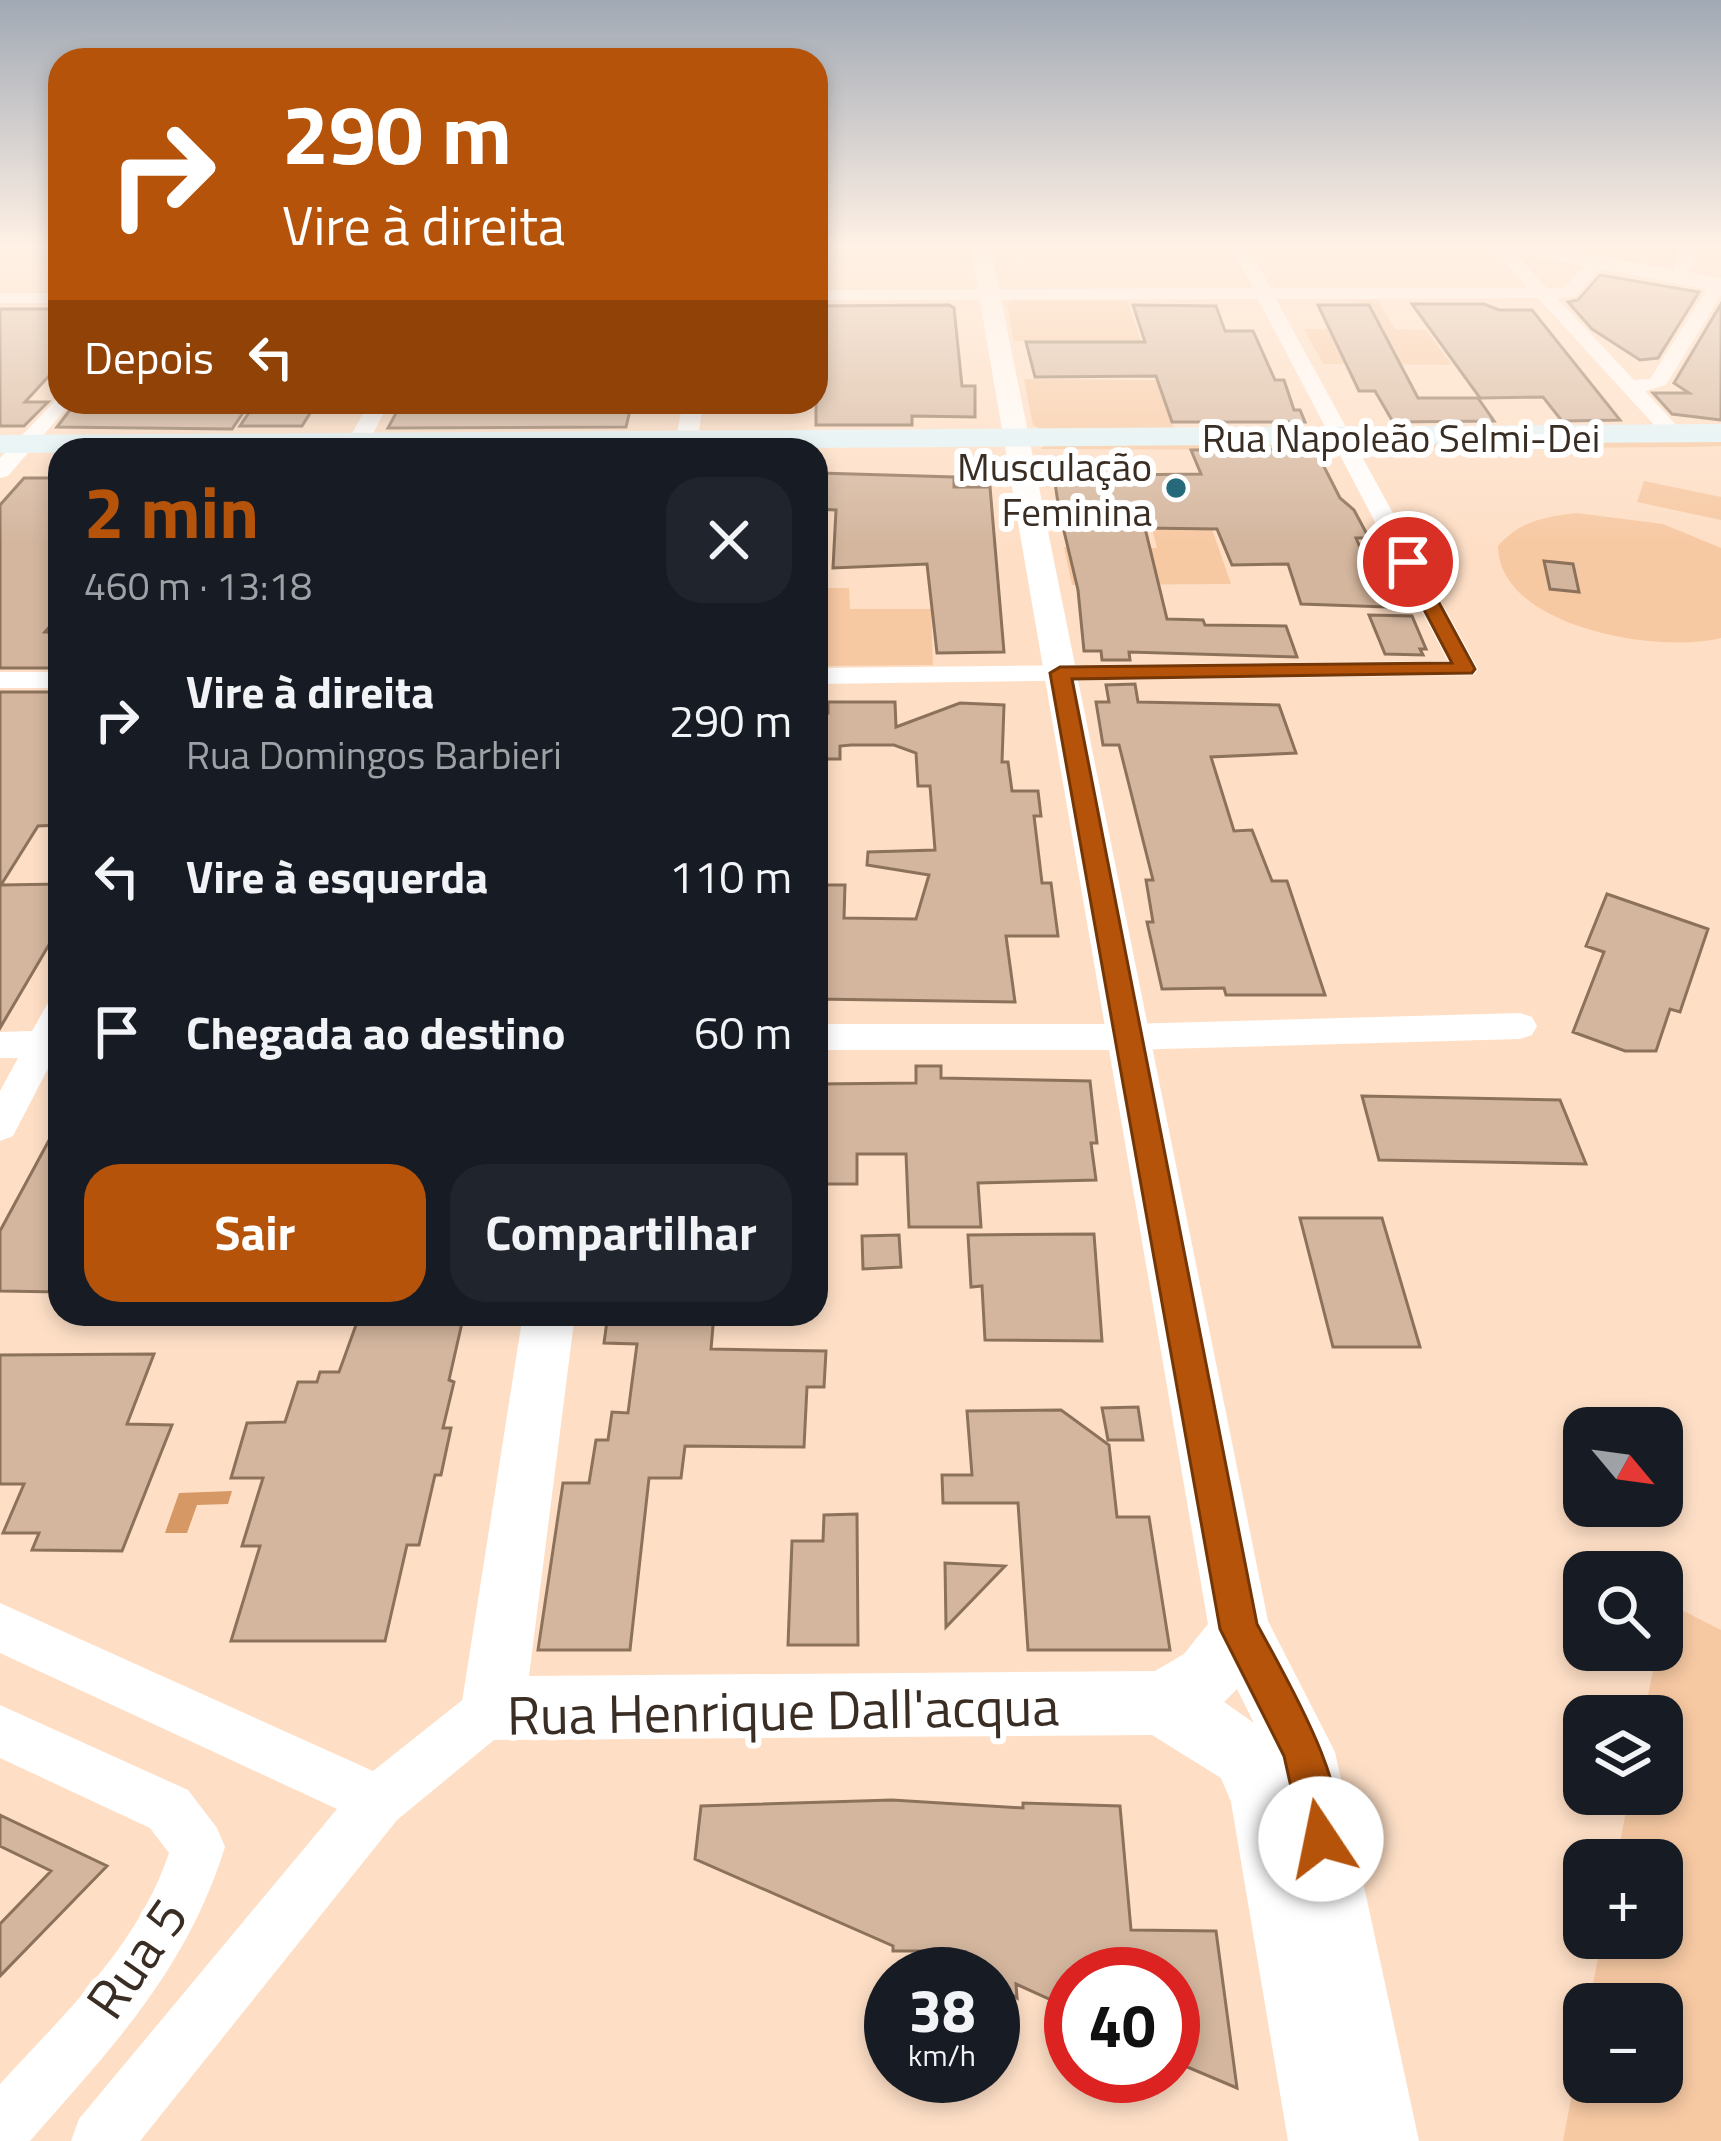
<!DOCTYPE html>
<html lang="pt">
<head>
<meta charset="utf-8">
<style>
  :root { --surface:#171b24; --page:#20242c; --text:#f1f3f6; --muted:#9ea1a6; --accent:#b45309 }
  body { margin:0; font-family:"Titillium Web",sans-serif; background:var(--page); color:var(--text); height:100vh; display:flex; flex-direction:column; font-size:45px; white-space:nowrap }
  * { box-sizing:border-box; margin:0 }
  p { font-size:39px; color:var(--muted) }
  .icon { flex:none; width:66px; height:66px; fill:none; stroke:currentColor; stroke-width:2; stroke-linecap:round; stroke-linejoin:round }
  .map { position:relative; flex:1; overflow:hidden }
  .panel { position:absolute; left:48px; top:438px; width:780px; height:888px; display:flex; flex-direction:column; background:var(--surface); border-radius:36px; box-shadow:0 6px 18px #0003 }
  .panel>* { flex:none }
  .guide { position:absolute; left:48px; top:48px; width:780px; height:366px; border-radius:36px; box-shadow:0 6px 18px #0003; background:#b45309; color:#fff; overflow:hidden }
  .needle { width:78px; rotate:119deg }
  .fabs { position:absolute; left:1563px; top:1407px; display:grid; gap:24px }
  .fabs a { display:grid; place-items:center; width:120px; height:120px; border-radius:24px; background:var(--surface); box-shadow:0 6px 18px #0003; font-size:60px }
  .speed { position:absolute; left:864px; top:1947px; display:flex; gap:24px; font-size:60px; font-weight:700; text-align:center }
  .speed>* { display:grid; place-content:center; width:156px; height:156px; border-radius:50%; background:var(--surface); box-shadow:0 6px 18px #0003; line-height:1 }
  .speed small { font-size:30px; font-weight:400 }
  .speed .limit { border:18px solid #d22; background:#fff; color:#111 }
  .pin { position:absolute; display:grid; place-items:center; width:102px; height:102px; color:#fff; margin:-51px; border:6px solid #fff; border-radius:50%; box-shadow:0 3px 12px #0007 }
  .me { position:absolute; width:132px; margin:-66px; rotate:349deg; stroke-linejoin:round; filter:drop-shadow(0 0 9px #0008) }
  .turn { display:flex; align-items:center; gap:42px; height:252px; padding:0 36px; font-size:54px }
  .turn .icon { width:156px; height:156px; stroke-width:2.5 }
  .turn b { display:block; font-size:84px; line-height:102px }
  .then { display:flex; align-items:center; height:114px; padding:0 36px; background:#0003; gap:24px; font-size:45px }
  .round { display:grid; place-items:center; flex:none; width:126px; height:126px; border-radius:36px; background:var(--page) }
  .summary { display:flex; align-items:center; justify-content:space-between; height:204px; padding:0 36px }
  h1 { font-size:72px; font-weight:700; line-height:90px; color:var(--accent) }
  .action { display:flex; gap:24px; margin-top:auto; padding:24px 36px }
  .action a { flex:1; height:138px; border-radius:36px; background:var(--accent); color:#fff; font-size:48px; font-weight:700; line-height:138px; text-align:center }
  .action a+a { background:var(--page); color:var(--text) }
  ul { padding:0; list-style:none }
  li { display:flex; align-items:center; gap:36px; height:156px; padding:0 36px }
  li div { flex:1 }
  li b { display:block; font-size:45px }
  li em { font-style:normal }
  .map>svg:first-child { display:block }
</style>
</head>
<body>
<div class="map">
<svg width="1721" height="2141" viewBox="0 0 1721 2141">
  <rect width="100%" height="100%" fill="#fedfc6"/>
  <!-- green -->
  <path fill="#f7c9a3" d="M1351 300H1376L1396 329 1426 330 1452 365 1323 364 1304 329H1368Z
    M1012 301H1128L1141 341H1014L1007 304Z
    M1024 379 1157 380 1174 428 1041 429 1033 425Z
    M1721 438V446L1692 447 1380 449 1370 444Z
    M1328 444 1323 450 1041 449 1044 445Z
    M1644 481 1721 497V520L1637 502Z
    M1576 513 1663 524 1721 548V638C1659 654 1499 628 1498 546 1520 521 1544 517 1576 513Z
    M1152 529H1212L1231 584 1072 585 1064 547 1157 548Z
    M816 588H849L850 609H931L933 665 816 666Z
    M1666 1602 1721 1630V2141H1563L1584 2030V2082H1662V2004H1589L1602 1938H1662V1860H1617L1629 1794H1662V1716H1644L1657 1650H1662Z"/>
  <!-- water -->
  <path fill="#d69965" d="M232 1491 228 1504 197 1505 187 1533H165L179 1493Z"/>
  <!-- building -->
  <path fill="#d4b69e" stroke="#8d725b" stroke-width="3" d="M1600 275 1699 292 1658 358 1640 360 1592 329 1568 302 1578 300Z
    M1412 304H1484L1499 310H1532L1620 420 1562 421 1543 397 1480 398Z
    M1721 304V420L1672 414 1653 393H1689L1674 383Z
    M949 305 954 308 962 386H975V417L912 416V425H816V306Z
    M1133 305 1216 306 1225 331H1253L1275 380H1284L1294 410H1300L1305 422H1172L1156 376 1035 377 1026 342H1145Z
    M1318 305H1369L1418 398H1478L1494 421 1393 422 1375 391H1359Z
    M0 309H60V364L25 402H48L24 426H0Z
    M76 402H123L249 404 232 429 57 427Z
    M256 402H317L302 426H240Z
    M402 402H632L626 427 388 428Z
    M1315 449 1340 498 1354 510 1369 538H1356L1386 607 1301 604 1288 564 1232 565 1217 529 1145 528 1167 619 1203 620 1205 625 1286 626 1297 657 1129 652 1130 660H1102L1101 651H1084L1078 590 1059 510 1054 476H1058V468L1114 475 1201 474 1191 450Z
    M819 473 954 477V487H990L1004 652 937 653 927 564 833 568 836 510 816 509Z
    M24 478H60V615L45 632 60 633V668H0V505Z
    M1544 561 1573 564 1579 592 1550 589Z
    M1369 615 1412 616 1426 649H1420L1423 655 1385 654Z
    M1135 684 1138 702 1279 705 1296 753 1211 757 1234 831 1252 830 1272 881H1287L1325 995H1226L1224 988 1162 989 1147 922H1153L1146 880H1153L1119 745H1103L1096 702H1109L1106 685Z
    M0 692H60V825L38 826 1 885 60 884V926L0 1028Z
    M828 702H895L896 727 960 703 1004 705 1002 762H1008L1012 791H1038L1041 816H1034L1042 883H1051L1058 936H1006L1015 1002 816 999V885H845L844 918 916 919 929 875 867 865 868 852 935 850 930 786H918L916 753 894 745H851L840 746V759H816V721L821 713H828Z
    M1607 894 1708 929 1680 1012 1670 1009 1656 1051H1625L1573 1032 1604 952 1586 946Z
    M916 1066H941V1078L1090 1081 1097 1143H1091L1096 1180 978 1183 981 1227H909L906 1154H857V1184H816V1084L916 1083Z
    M1362 1096 1560 1100 1586 1164 1379 1160Z
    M60 1120V1292L0 1291V1231Z
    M1300 1218H1382L1420 1347H1333Z
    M1094 1234 1102 1341 985 1340 982 1286 971 1287 968 1235Z
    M899 1235 901 1267 863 1269 862 1236Z
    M360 1314H464L449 1380 454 1382 443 1428H451L441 1475H435L419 1545H407L385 1641H231L260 1546H242L263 1478H231L247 1423 285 1422 298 1382H317L320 1372H339Z
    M608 1314H714L711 1349 826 1351 824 1387H807L804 1447 685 1446 681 1478H649L630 1650H538L563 1483H589L596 1440H608L612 1412 628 1413 637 1344 604 1343Z
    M154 1354 127 1424 172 1425 122 1551 32 1550 39 1533H3L24 1484H0V1355Z
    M1138 1407 1143 1440H1108L1102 1408Z
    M1061 1410 1109 1445 1117 1517H1149L1170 1650H1028L1018 1503H943L942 1475H972L967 1411Z
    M857 1514 858 1645H788L792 1541H823L824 1515Z
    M945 1563 1005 1566 946 1627Z
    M892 1800 1023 1808V1803L1120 1806 1131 1930 1216 1931 1237 2088 1173 2061V1974H1071V2009L1016 1984 1017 1998 993 1983V1974H980L946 1951H893V1946L695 1859 701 1806Z
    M0 1815 107 1866 0 1976V1924L51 1871 0 1846Z"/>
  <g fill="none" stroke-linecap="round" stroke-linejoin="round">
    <!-- minor -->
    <path fill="#fff" fill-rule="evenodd" d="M1230 244H1246L1271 288H1528L1489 244H1506L1547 288H1564L1590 258H1602V266L1575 297 1557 298 1634 380 1650 379 1712 281 1721 280V295L1666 385 1645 391 1686 436 1675 442 1668 440 1538 298 1276 299 1478 669 1474 675 816 684V668L1448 661 1258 299 816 300V290L1253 288Z
      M1677 244H1693L1695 260 1684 281 1678 282 1669 277 1677 260Z
      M0 293H60V303H0Z
      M60 396V402H72L8 476 0 478V458Z
      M369 402H389L365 450H343Z
      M683 402H703L698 439 687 445 676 439Z
      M0 672H60V688H0Z
      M60 999V1057H54L13 1136 0 1141V1091L18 1058H0V1032L32 1031 48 1003Z
      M1520 1013 1532 1017 1537 1026 1532 1035 1520 1039 1126 1050H816V1024H1126Z
      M0 1603 373 1771 475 1690 493 1683 511 1690 518 1708 511 1726 397 1820 140 2141H71L79 2119 337 1809 0 1653Z
      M0 1705 188 1790 217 1828 225 1847C186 1971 113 2046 30 2141H0V2084C64 2014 138 1946 169 1853L150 1828 0 1758Z"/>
    <!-- tertiary -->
    <path fill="#fff" fill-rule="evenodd" d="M970 244H990L1268 1621 1335 1752 1419 2141H1288L1231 1802 1221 1778 1152 1735 493 1740 471 1730 461 1708 523 1314H575L529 1676 1155 1671 1184 1654 1208 1624ZM1237 1689 1254 1723 1224 1702Z
      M1491 244H1535L1721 278V292L1501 250Z"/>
    <!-- secondary -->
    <path fill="#e0f6fd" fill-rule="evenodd" d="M1721 424V442L0 453V435Z"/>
  </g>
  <!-- sky -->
  <linearGradient id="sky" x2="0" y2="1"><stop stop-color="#a1a9b4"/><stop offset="0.45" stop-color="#fff1e5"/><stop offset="1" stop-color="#fff1e5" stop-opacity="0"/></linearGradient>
  <rect width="1721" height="544" fill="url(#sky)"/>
  <!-- route -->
  <path fill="#b45309" stroke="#753606" stroke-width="3" d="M1408 556 1417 562 1475 669 1472 673 1072 679 1257 1624C1284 1675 1358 1797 1335 1853L1321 1859 1306 1853 1284 1756 1220 1629 1050 673 1060 667 1452 663 1399 562Z"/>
  <!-- markers -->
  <circle fill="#26697b" stroke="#fff" stroke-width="4.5" cx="1176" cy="488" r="12"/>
  <g text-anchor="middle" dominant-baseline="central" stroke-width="12" stroke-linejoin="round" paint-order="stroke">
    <!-- far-street labels -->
    <g font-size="39" fill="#392d24" stroke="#fff">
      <text x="1401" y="437">Rua Napoleão Selmi-Dei</text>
    </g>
    <!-- far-poi labels -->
    <g font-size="39" fill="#392d24" stroke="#fff" text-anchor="end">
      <text x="1152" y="466">Musculação<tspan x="1152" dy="45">Feminina</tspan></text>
    </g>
    <!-- near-street labels -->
    <g font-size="54" fill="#392d24" stroke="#fff">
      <text transform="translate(783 1710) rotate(-1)">Rua Henrique Dall'acqua</text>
      <text transform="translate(136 1958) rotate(-55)">Rua 5</text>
    </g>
  </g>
</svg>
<div class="fabs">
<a><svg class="needle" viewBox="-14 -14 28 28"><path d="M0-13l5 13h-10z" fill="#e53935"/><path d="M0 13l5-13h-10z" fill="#9ea1a6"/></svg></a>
<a><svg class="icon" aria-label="search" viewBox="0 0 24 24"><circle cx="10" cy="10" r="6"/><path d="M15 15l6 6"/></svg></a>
<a><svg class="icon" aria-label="layers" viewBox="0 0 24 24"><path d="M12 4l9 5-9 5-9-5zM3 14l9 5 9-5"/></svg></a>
<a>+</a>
<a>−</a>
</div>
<div class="speed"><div>38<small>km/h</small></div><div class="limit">40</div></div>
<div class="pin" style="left:1408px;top:562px;background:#d93025"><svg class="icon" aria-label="arrive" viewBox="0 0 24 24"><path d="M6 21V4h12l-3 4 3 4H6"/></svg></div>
<svg class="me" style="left:1321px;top:1839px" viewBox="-20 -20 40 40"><circle r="19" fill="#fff"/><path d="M0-13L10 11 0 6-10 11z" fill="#b45309"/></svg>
<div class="guide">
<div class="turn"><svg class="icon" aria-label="right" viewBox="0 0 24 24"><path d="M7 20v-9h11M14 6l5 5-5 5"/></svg><div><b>290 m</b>Vire à direita</div></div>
<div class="then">Depois<svg class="icon" aria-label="left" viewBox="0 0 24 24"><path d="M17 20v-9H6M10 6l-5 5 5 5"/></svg></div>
</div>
<section class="panel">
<div class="summary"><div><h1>2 min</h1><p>460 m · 13:18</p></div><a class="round"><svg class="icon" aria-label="close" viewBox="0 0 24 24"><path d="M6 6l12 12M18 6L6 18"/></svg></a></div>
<ul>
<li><svg class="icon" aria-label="right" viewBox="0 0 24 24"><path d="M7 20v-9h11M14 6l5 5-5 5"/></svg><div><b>Vire à direita</b><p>Rua Domingos Barbieri</p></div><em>290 m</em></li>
<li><svg class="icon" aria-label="left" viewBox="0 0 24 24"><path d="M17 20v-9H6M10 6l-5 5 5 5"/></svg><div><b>Vire à esquerda</b></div><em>110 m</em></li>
<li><svg class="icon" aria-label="arrive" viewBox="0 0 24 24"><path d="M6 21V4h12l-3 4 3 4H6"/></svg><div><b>Chegada ao destino</b></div><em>60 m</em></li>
</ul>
<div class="action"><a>Sair</a><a>Compartilhar</a></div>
</section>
</div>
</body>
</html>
